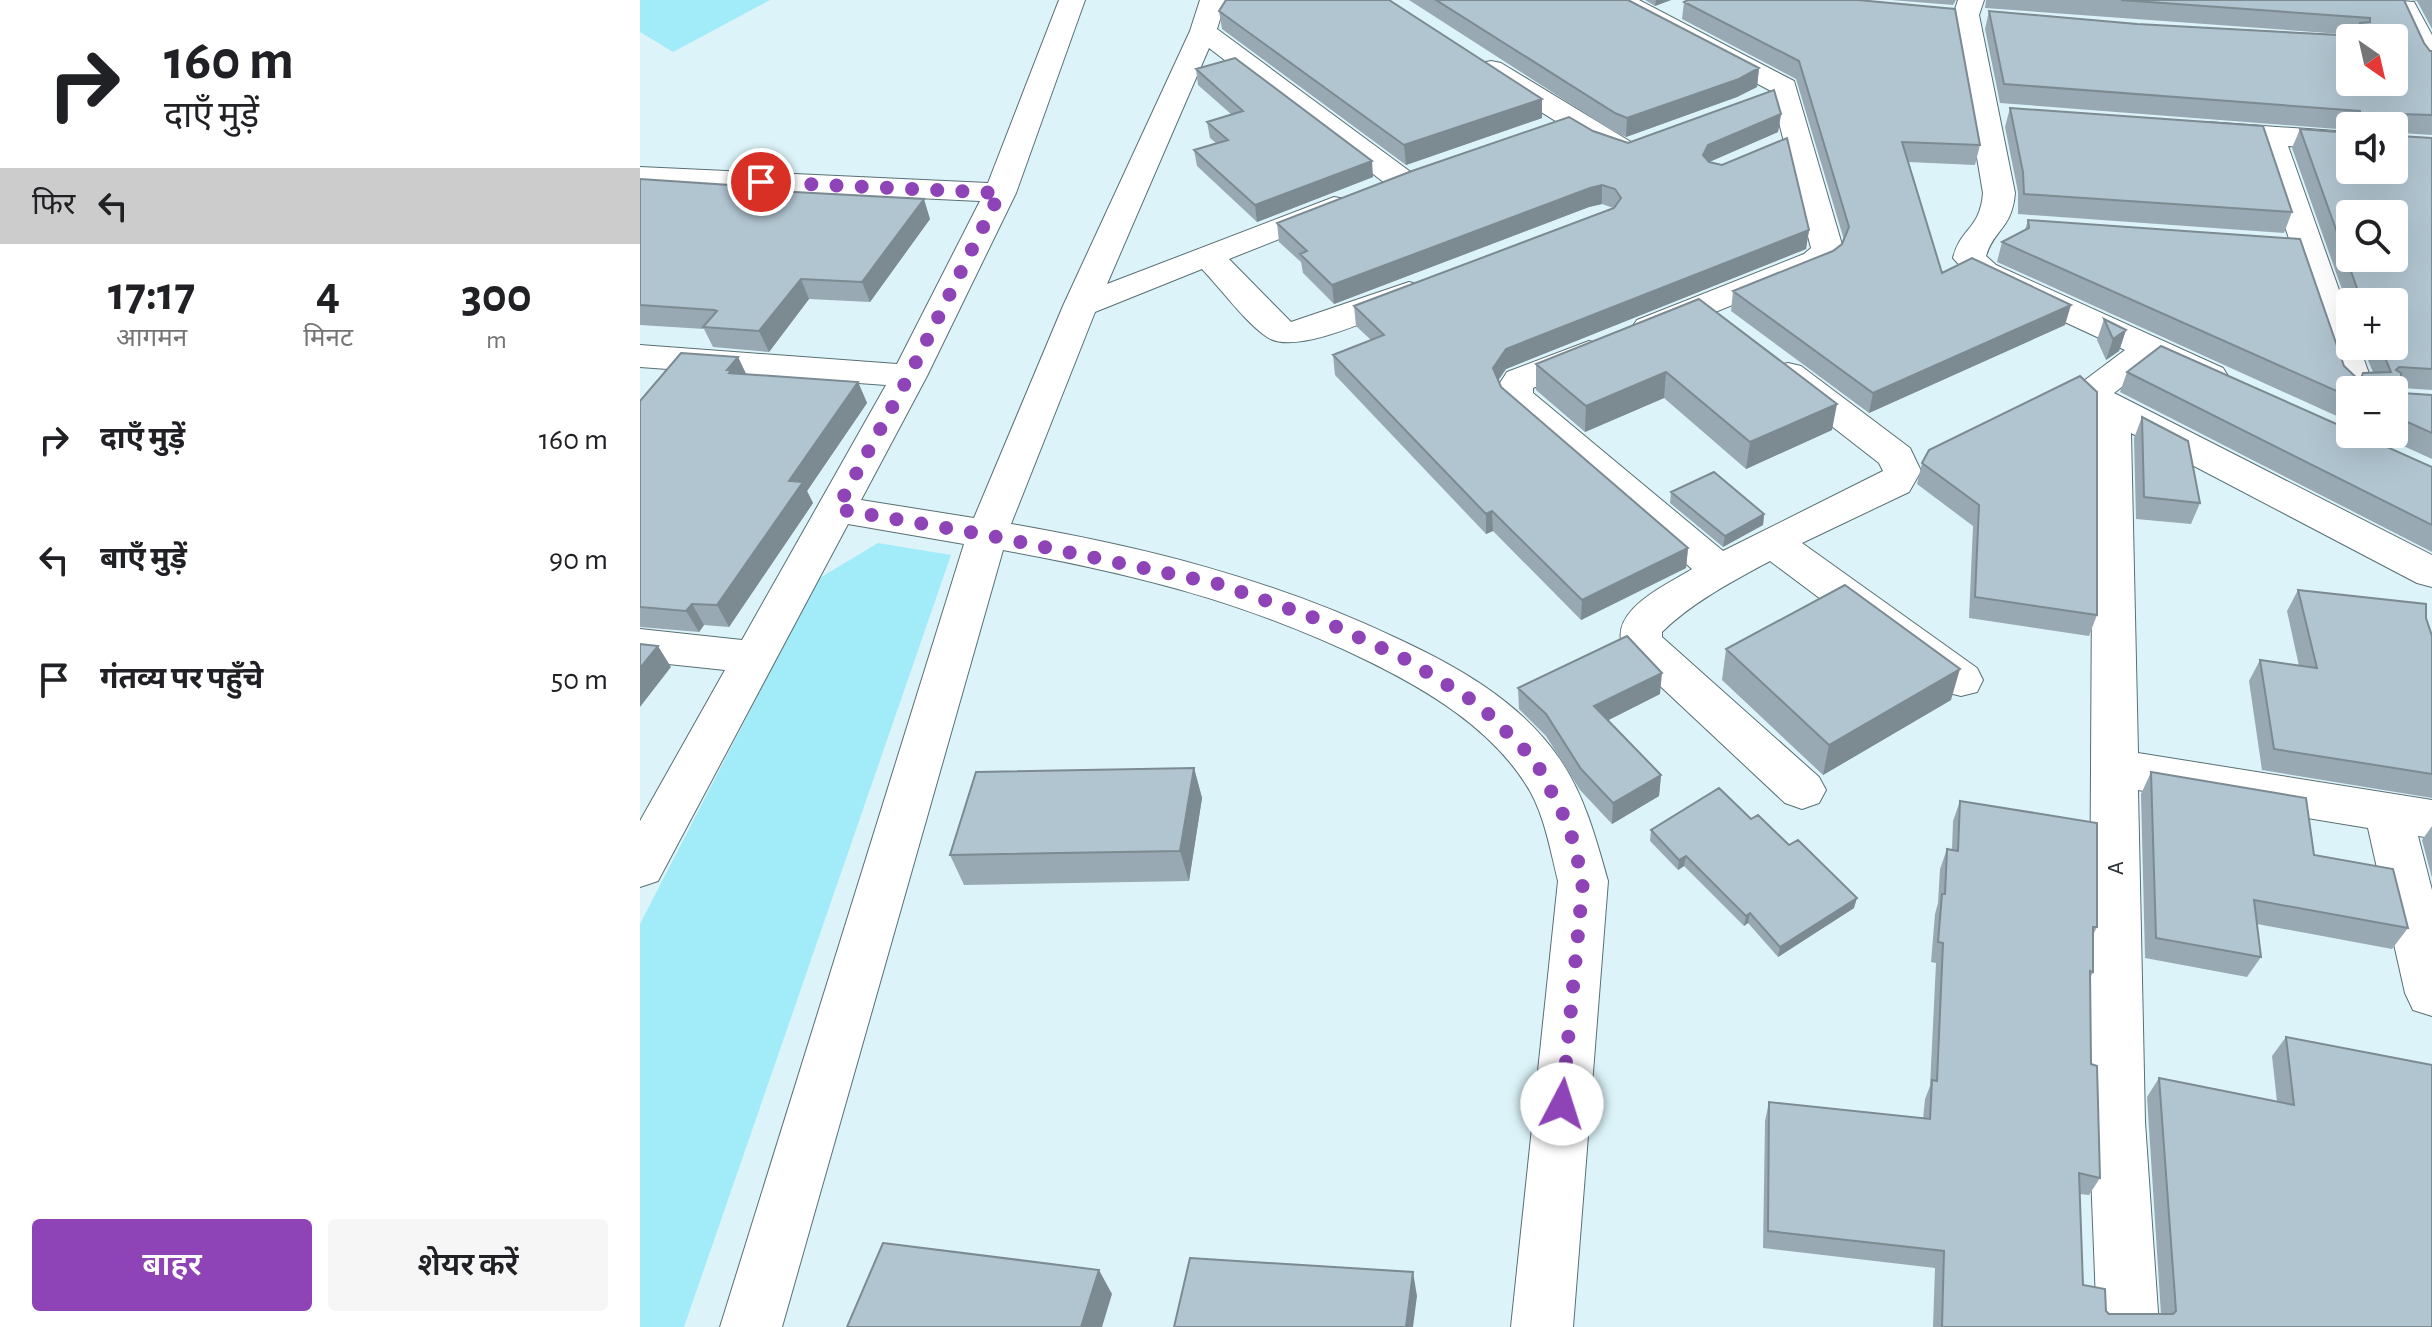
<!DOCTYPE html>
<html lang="hi">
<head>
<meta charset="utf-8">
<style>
  :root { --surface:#fff; --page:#f6f6f6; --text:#202124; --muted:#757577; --accent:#8e44b6 }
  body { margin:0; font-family:"Alegreya Sans","Noto Sans Devanagari",sans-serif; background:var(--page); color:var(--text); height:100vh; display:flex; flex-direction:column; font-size:30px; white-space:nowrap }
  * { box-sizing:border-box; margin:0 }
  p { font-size:26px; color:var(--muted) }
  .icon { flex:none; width:44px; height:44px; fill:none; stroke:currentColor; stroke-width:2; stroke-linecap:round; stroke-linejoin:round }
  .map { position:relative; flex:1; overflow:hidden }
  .sheet { display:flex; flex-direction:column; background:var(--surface); width:640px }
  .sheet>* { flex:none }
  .hud { background:#fff; color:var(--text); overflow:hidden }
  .needle { width:52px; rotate:146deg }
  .fabs { position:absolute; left:1696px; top:24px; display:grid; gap:16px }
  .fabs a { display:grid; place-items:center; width:72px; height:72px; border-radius:8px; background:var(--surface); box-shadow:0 8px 32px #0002; font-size:40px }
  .pin { position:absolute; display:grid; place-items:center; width:68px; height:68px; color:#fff; margin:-34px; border:4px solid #fff; border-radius:50%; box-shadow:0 2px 8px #0007 }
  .me { position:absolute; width:88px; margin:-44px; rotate:5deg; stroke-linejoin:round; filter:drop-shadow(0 0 6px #0008) }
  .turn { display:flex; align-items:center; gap:28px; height:168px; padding:0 32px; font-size:36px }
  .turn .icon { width:104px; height:104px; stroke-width:2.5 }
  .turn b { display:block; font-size:56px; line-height:68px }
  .then { display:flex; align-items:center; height:76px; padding:0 32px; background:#0003; gap:16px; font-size:30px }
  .eta { display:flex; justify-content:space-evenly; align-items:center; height:136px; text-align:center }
  .eta b { font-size:48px; font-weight:600; line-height:56px }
  .cta { display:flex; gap:16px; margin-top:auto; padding:16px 32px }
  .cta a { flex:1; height:92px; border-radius:8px; background:var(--accent); color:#fff; font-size:32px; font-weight:600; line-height:92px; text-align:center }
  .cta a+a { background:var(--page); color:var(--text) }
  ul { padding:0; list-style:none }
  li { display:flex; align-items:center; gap:24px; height:120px; padding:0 32px }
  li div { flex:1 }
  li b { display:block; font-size:30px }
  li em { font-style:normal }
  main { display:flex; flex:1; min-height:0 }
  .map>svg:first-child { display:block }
</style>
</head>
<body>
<main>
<section class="sheet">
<div class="hud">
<div class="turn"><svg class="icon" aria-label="right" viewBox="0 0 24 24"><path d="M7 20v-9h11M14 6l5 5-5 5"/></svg><div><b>160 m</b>दाएँ मुड़ें</div></div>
<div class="then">फिर<svg class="icon" aria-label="left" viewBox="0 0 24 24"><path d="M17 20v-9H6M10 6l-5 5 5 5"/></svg></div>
</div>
<div class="eta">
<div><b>17:17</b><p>आगमन</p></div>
<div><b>4</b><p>मिनट</p></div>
<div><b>300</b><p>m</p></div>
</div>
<ul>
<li><svg class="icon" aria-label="right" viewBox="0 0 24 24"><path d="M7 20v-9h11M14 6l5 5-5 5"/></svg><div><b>दाएँ मुड़ें</b></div><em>160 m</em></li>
<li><svg class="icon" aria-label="left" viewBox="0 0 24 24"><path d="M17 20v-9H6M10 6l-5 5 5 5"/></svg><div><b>बाएँ मुड़ें</b></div><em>90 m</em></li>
<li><svg class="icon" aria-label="arrive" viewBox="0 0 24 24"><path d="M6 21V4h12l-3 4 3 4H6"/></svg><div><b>गंतव्य पर पहुँचे</b></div><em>50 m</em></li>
</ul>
<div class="cta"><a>बाहर</a><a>शेयर करें</a></div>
</section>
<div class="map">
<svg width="1792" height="1327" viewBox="0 0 1792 1327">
  <rect width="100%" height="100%" fill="#dcf4f9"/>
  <!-- green -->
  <path fill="#a2ebf9" d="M0 0H130L33 52 0 32Z
    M238 543 311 555 44 1327H0V924L178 579Z"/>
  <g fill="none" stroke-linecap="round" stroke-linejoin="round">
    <!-- minor casing -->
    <g stroke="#596f73" stroke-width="2">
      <path id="minor" d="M419 0H445L376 193 287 376 221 500 334 518 423 306 550 31 560 0H586L577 29 772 173 776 180 772 187 761 189 750 187 569 48 467 284 694 197 705 199 710 206 705 213 589 259 651 322 769 282 781 285 786 292 781 299C748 311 657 358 627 337 605 322 581 289 562 269L455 312 371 524C504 547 632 579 754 637 815 665 880 701 919 758 944 794 956 838 968 881L933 1327H871L918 881C910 849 904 811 885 783 849 727 787 690 728 661 607 602 495 574 363 550L142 1327H80L324 544 208 524 18 881 0 887V821L85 670 0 661V629L102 640 246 385 0 367V345L257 364 340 201 0 185V167L348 183Z
        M966 0H999L1154 81 1203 248 1196 263 1021 334 1009 337 997 334 992 327 997 320 1164 254 1171 248 1131 91 970 5Z
        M1318 0H1344L1339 15 1375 193C1372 229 1354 229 1346 256L1356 265 1583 368 1588 376 1583 384 1570 387 1557 384 1513 363 1474 393 1792 555V587L1777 583 1491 433 1498 753 1792 800V838L1778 836 1792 890V1016L1773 1010 1765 993 1728 828 1498 790 1505 1122 1519 1327H1457L1449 1122 1453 412 1436 396 1445 380 1485 350 1332 279 1313 258C1320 228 1340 230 1343 193L1313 15Z
        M1749 0 1774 2 1792 35V68L1782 66 1778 60Z
        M851 61 861 63 991 142 995 148 991 154 980 157 969 154 841 75 837 69 841 63Z
        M1566 122 1710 132V150L1648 146 1710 321V346H1719L1731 379 1739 390H1710V398L1696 384 1618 143 1556 137 1551 131 1556 125Z
        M949 341 962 344 967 352 962 360 893 388V393L1083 551 1243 471 1239 463 1135 382 1130 374 1135 366 1148 363 1161 366 1270 448 1281 471 1269 492 1162 543 1337 668 1343 680 1337 692 1321 696 1305 692 1130 561C1093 581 1051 603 1022 632V637L1179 777 1186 790 1179 803 1162 809 1145 803 986 654C962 613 1023 587 1052 569L858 397 856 389 867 372Z"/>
    </g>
    <!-- minor -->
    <use href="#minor" fill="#fff" fill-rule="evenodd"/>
  </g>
  <!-- wall -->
  <path fill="#98a9b3" d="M769 0H988L1119 68 1117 87 1097 97 986 137 974 132Z
    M1005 0H1031L1015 6Z
    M1251 0H1316L1313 5Z
    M1346 0H1764L1784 43 1790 51H1792V135L1760 133V136L1792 138V390L1762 388V393L1792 395V459L1737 434H1754V390H1710V422L1357 262 1362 242 1385 230 1388 220 1704 366 1719 380 1723 373 1733 372 1722 346H1754V302H1710V312L1652 148 1660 129 1710 170 1754 126H1710V130L1360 103 1345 29 1349 11 1497 24 1715 35 1345 8Z
    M1771 0H1792V29L1777 1Z
    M1044 2 1340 145 1335 165 1268 162 1302 273 1425 325 1229 413 1091 311 1093 291 1193 251 1202 244 1204 240 1156 79 1042 19Z
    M579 11 902 99V118L766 165 582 29Z
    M556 69 733 177 617 222 557 166 554 150 576 143 570 138 567 122 591 114 558 85Z
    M1370 108 1652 212 1644 233 1378 214V192L1365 127Z
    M1141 114 1138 132 1069 162 1169 230 1166 249 866 369 858 381 861 387 1048 548 1046 568 941 620 853 531 846 534 695 375 693 355 731 340 716 326 714 306 973 208 962 204 949 207 694 304 663 273 661 262 639 242 637 223 953 131 988 143Z
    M0 179 121 191 290 219 230 302 169 299 129 352 73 347 64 329 0 325Z
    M1059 299 1192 430 1106 469 1024 398 945 432 896 390V364Z
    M1464 319 1486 330 1479 351 1466 360 1457 340Z
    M98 357 106 374 218 382 227 403 167 491 173 503 89 627 64 625 59 632 0 627V401Z
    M1487 372 1792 467V552L1480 392Z
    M1502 417 1560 503 1551 524 1496 519 1494 438Z
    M1289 450 1457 615 1449 636 1329 618 1333 526 1277 484 1282 463Z
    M1031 492 1124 514 1123 525 1083 547 1030 503Z
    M1658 590 1786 618 1792 636V798L1622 770 1609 681 1620 660 1659 666 1647 611Z
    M1086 649 1311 700 1183 775 1082 680Z
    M878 688 1020 694 968 720 1021 775 1019 796 972 824 940 790 906 736 879 709Z
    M554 768 562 798 549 881 324 885 310 855Z
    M1511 772 1768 928 1752 949 1617 924 1621 957 1607 977 1505 958 1501 794Z
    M1320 801 1457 927 1453 935V972L1450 978 1451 1064 1460 1178 1449 1195 1440 1194 1443 1285 1466 1311 1469 1314H1521L1507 1097 1519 1078 1637 1102 1632 1056 1646 1037 1792 1327H1293L1295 1268 1123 1248 1125 1121 1129 1102 1283 1119 1285 1099 1290 1086 1296 963 1291 962 1295 914 1298 903 1300 869 1307 849H1312L1313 821Z
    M1111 819 1214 908 1138 957 1108 923 1104 926 1044 866 1038 870 1010 841 1011 830Z
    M1792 826V878L1782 840Z"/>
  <!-- shaded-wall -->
  <path fill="#7c8a92" d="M1016 0H1031L1015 6Z
    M1119 68 1117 87 1097 97 986 137 987 118Z
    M902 99V118L766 165 764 145Z
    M1141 114 1138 132 1067 163 1063 155 1068 145Z
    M732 161 733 177 617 222 615 205Z
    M962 185V204L949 207 694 304 692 285 950 188Z
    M284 199 290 219 230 302 222 282Z
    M1169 230 1166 249 866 369 853 387V368L866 349Z
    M161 279 169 299 129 352 119 331Z
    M1431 305 1425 325 1229 413 1233 393Z
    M1486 330 1479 351 1466 360 1473 339Z
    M98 357 108 378 100 388 87 370Z
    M1026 372 1024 398 945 432 946 406Z
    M218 382 227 403 167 491 173 503 89 627 77 605 149 481Z
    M1197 404 1192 430 1106 469 1110 442Z
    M852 511 853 531 846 534V514Z
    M1124 514 1123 525 1083 547 1085 536Z
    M1048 548 1046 568 941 620 942 600Z
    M52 604 64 625 59 632 46 611Z
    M18 646 31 667 0 707V668Z
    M1320 669 1311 700 1183 775 1189 745Z
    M1022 673 1020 694 953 728 954 706Z
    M554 768 562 798 549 881 540 851Z
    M1021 775 1019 796 972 824 973 803Z
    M1046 856 1044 866 1038 870 1039 860Z
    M1217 898 1214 908 1138 957 1140 947Z
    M1110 913 1108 923 1104 926 1106 916Z
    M459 1270 472 1294 462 1327H441Z
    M773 1272 777 1296 773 1327H766Z"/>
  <!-- building -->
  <path fill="#b1c5d0" stroke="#7c8a92" stroke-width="2" fill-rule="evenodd" d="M586 0H749L902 99 764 145 579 11Z
    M796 0H988L1119 68 1099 79 987 118 975 113Z
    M1048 0H1218L1315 9 1340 145 1262 142 1302 273 1332 258 1431 305 1233 393 1093 291 1193 251 1202 244 1209 227 1159 61 1044 2Z
    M1481 0H1764L1784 43 1790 51H1792V115L1760 114V136L1792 138V369L1759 367 1756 370 1761 373 1762 393 1792 395V433L1754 416V390H1710V397L1362 242 1389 228 1388 220 1660 239 1704 366 1720 381 1723 373 1751 372 1740 346H1754V302H1722L1660 129 1710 133V170H1754V126H1721L1720 111 1364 84 1349 11 1497 24 1717 36 1720 23 1730 22V18ZM1710 38H1754V82H1710ZM1710 214H1754V258H1710Z
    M595 58 732 161 615 205 554 150 588 140 567 122 603 111 556 69Z
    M1134 90 1141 114 1068 145 1063 155 1069 162 1082 165 1147 138 1169 230 866 349 853 368 861 387 1048 548 942 600 852 511 846 514 693 355 744 335 714 306 974 208 981 198 975 189 962 185 950 188 692 285 660 254 667 251 637 223 772 171 929 117 953 131 988 143Z
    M1370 108 1623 126 1652 212 1384 194 1383 172Z
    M0 179 119 187 117 190 284 199 222 282 161 279 119 331 63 327 77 311 74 310 0 305Z
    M1059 299 1197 404 1110 442 1026 372 946 406 896 364Z
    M1464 319 1486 330 1473 339Z
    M1521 346 1710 430V434H1718L1792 467V525L1487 372Z
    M41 353 98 357 87 370H91L89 373 218 382 149 481 163 482 77 605 52 604 46 611 0 607V401Z
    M1440 376 1457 392V615L1335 597 1339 505 1282 463 1289 450Z
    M1502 417 1548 441 1560 503 1504 497Z
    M1074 472 1124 514 1085 536 1031 492Z
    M1205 585 1320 669 1189 745 1086 649Z
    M1658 590 1786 604V618L1792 636V774L1634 749 1620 660 1677 668Z
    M987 636 1022 673 954 706 1021 775 973 803 941 769 906 714 878 688Z
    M0 644 18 646 0 668Z
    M554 768 540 851 310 855 336 772Z
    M1511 772 1666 798 1674 855 1753 869 1768 928 1614 900 1621 957 1516 938Z
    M1079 788 1111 819 1118 815 1149 845 1158 840 1217 898 1140 947 1110 913 1106 916 1046 856 1039 860 1011 830Z
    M1320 801 1457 823V927H1453V972L1450 971 1451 1064 1457 1066 1460 1178 1439 1173 1443 1285 1465 1289 1466 1311 1469 1314H1533L1536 1311 1519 1078 1654 1105 1646 1037 1792 1065V1327H1302L1304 1251 1128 1231 1129 1102 1290 1119 1292 1080 1297 1081 1303 943 1298 942 1302 894H1305L1307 849 1318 851Z
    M243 1243 459 1270 441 1327H207Z
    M550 1258 773 1272 766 1327H534Z"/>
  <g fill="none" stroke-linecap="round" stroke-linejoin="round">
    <!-- route -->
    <path stroke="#8e44b6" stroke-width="14" stroke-dasharray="0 25.2" d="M121 182 360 193 269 376 197 509 347 535 579 584 686 622 767 660 838 704 895 760 929 826 943 881 922 1104"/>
  </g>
  <g text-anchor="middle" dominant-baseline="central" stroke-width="6" stroke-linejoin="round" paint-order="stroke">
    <!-- street labels -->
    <g font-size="24" fill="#283234" stroke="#fff">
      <text transform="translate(1476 868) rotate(-90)">A</text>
    </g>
  </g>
</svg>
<div class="fabs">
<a><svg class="needle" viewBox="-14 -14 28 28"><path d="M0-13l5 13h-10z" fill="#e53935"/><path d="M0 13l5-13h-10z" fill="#757577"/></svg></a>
<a><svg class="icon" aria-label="sound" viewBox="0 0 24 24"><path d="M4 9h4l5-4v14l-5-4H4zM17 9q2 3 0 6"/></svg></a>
<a><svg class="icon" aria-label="search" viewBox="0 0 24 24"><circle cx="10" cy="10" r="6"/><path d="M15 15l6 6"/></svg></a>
<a>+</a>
<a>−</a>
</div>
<div class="pin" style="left:121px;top:182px;background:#d93025"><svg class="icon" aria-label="arrive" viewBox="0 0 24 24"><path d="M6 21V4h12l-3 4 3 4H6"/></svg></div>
<svg class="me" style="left:922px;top:1104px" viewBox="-20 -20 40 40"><circle r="19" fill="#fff"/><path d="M0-13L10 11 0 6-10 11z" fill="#8e44b6"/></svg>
</div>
</main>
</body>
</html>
